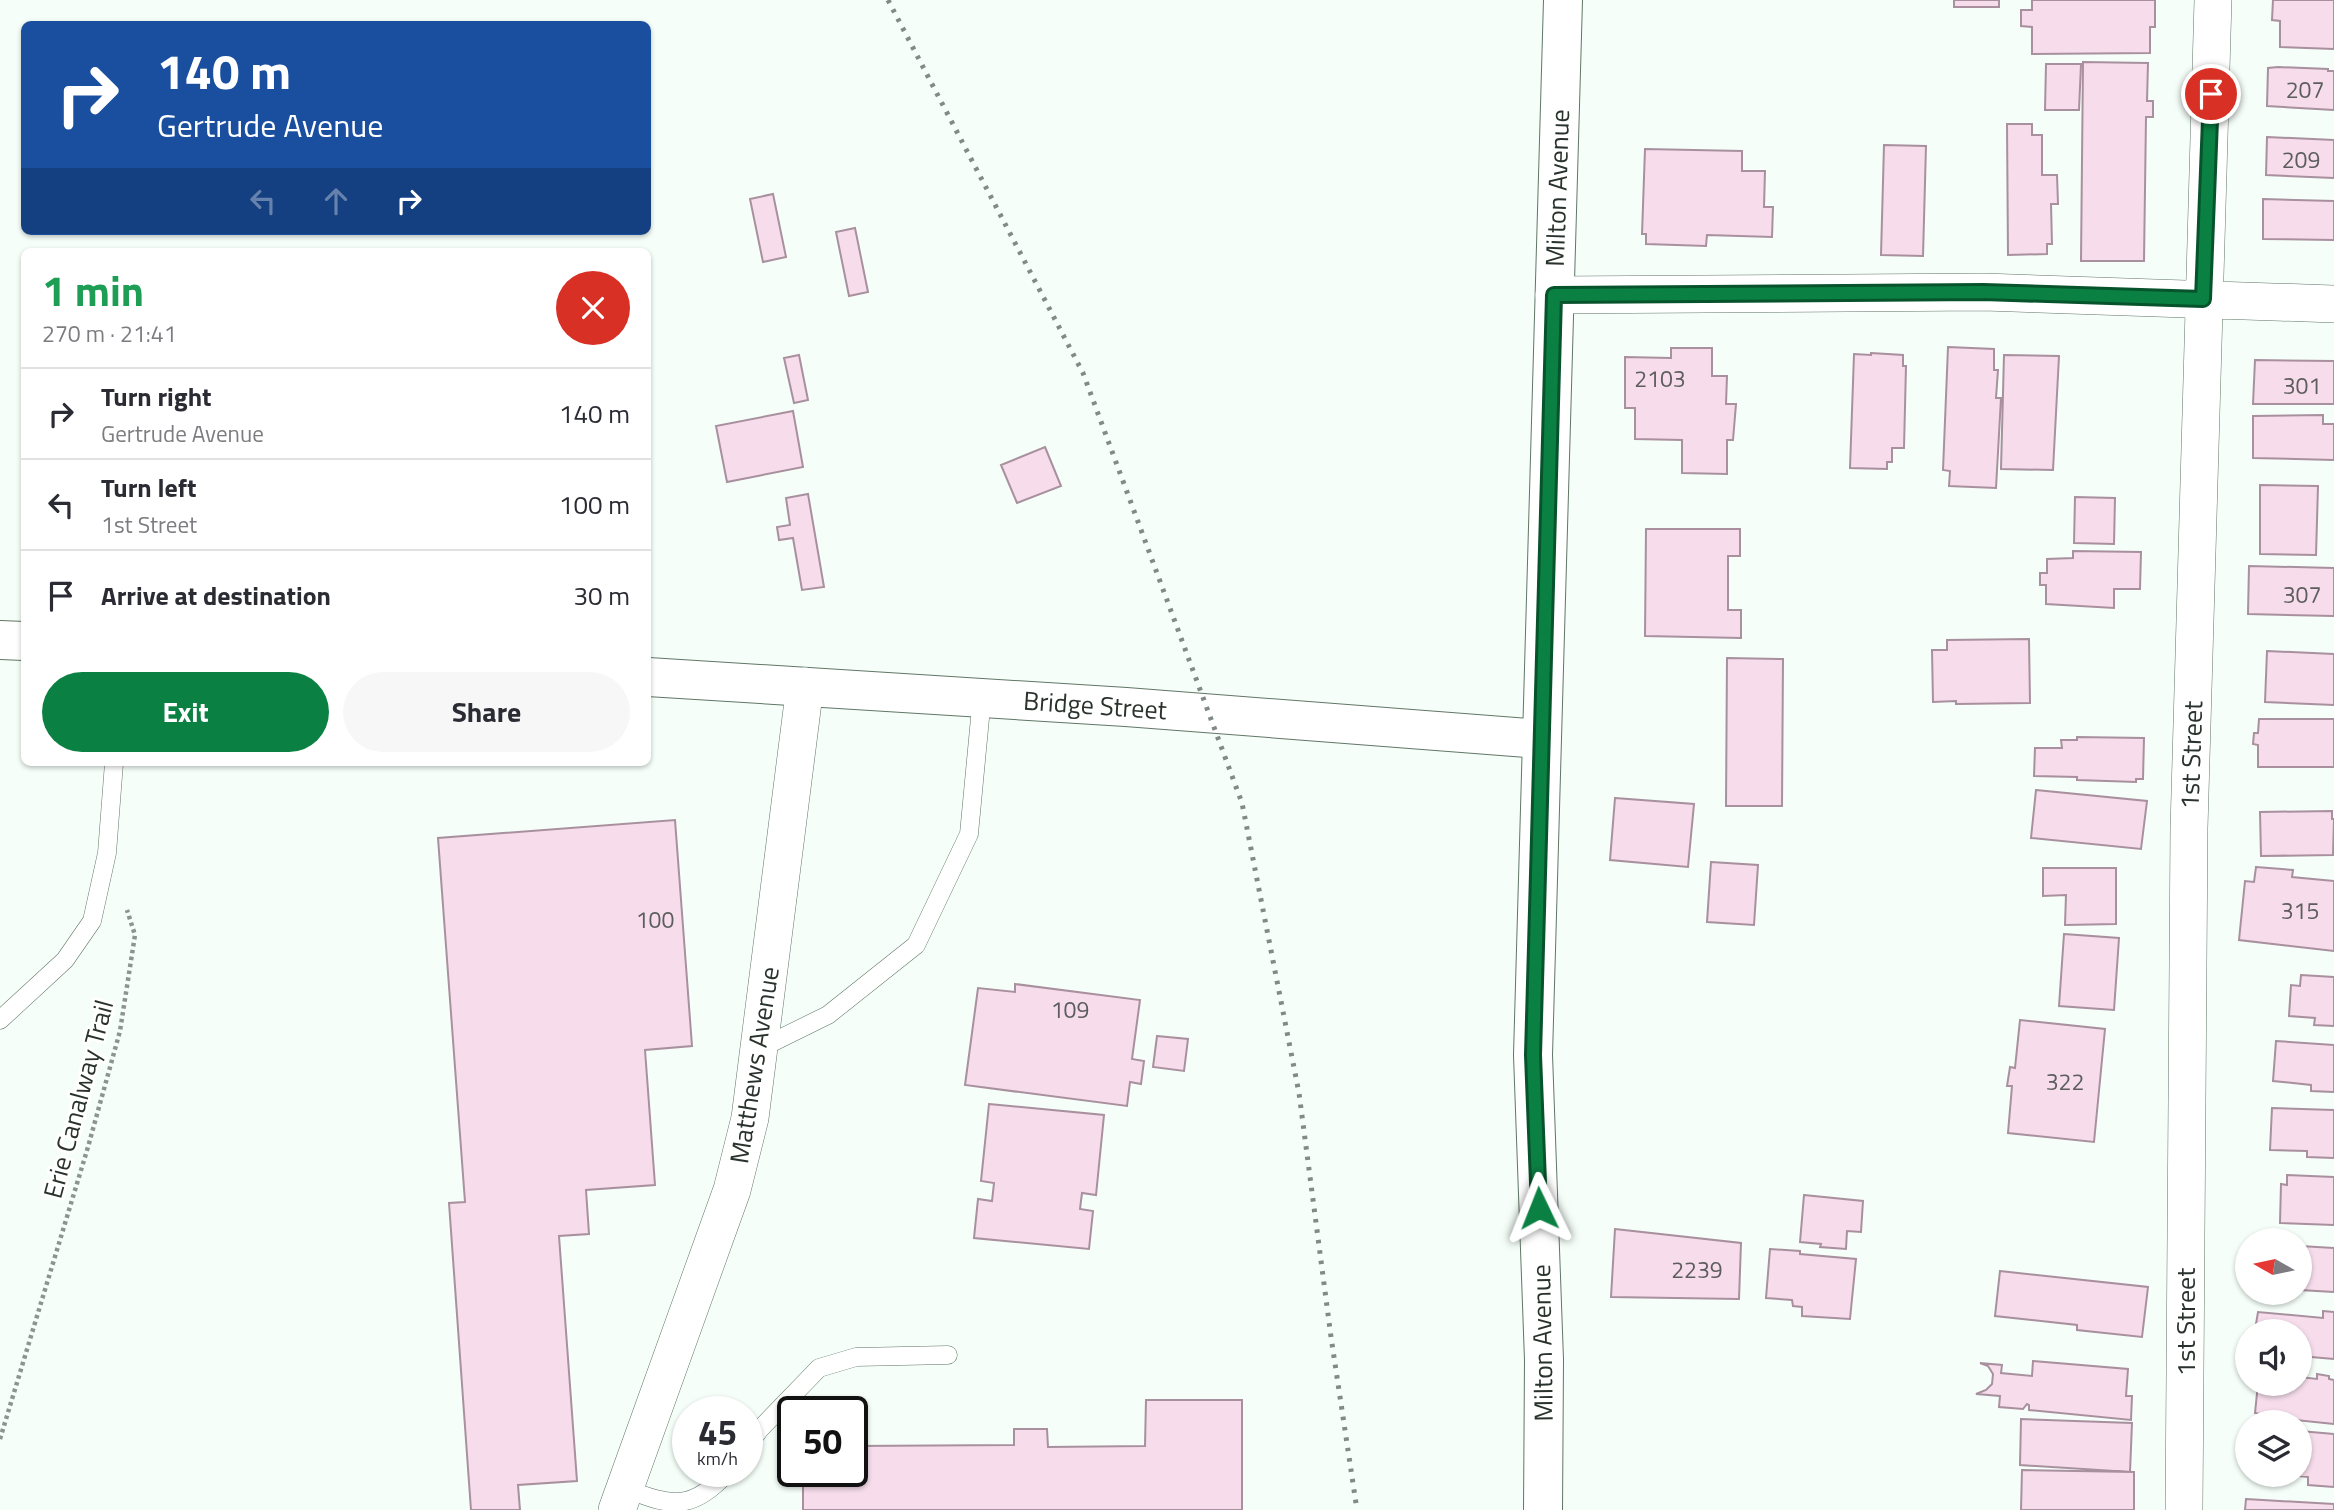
<!DOCTYPE html>
<html lang="en">
<head>
<meta charset="utf-8">
<style>
  :root { --surface:#fff; --page:#f7f7f7; --text:#2b2b33; --muted:#7c7c81; --line:#e1e1e2; --accent:#0b8043 }
  body { margin:0; font-family:"Titillium Web",sans-serif; background:var(--page); color:var(--text); height:100vh; display:flex; flex-direction:column; font-size:26px; white-space:nowrap }
  * { box-sizing:border-box; margin:0 }
  p { font-size:23px; color:var(--muted) }
  .icon { flex:none; width:38px; height:38px; fill:none; stroke:currentColor; stroke-width:2; stroke-linecap:round; stroke-linejoin:round }
  .map { position:relative; flex:1; overflow:hidden }
  .side { position:absolute; left:21px; top:248px; width:630px; height:518px; display:flex; flex-direction:column; background:var(--surface); border-radius:10px; box-shadow:0 2px 5px #0004 }
  .side>* { flex:none }
  .hud { position:absolute; left:21px; top:21px; width:630px; height:214px; border-radius:10px; box-shadow:0 2px 5px #0004; background:#1a4fa0; color:#fff; overflow:hidden }
  .needle { width:46px; rotate:279deg }
  .fabs { position:absolute; left:2235px; top:1228px; display:grid; gap:14px }
  .fabs a { display:grid; place-items:center; width:77px; height:77px; border-radius:50%; background:var(--surface); box-shadow:0 2px 5px #0004; font-size:35px }
  .speed { position:absolute; left:672px; top:1396px; display:flex; gap:14px; font-size:35px; font-weight:700; text-align:center }
  .speed>* { display:grid; place-content:center; width:91px; height:91px; border-radius:50%; background:var(--surface); box-shadow:0 2px 5px #0004; line-height:1 }
  .speed small { font-size:18px; font-weight:400 }
  .speed .limit { border:4px solid #111; border-radius:10px; background:#fff; color:#111 }
  .pin { position:absolute; display:grid; place-items:center; width:60px; height:60px; color:#fff; margin:-30px; border:4px solid #fff; border-radius:50%; box-shadow:0 2px 7px #0007 }
  .me { position:absolute; width:77px; margin:-38px; rotate:358deg; stroke-linejoin:round; filter:drop-shadow(0 0 5px #0008) }
  .turn { display:flex; align-items:center; gap:24px; height:147px; padding:0 21px; font-size:32px }
  .turn .icon { width:91px; height:91px; stroke-width:2.5 }
  .turn b { display:block; font-size:49px; line-height:60px }
  .lanes { display:flex; align-items:center; height:66px; padding:0 21px; background:#0003; justify-content:center; gap:35px; direction:ltr }
  .lanes .off { opacity:.35 }
  .round { display:grid; place-items:center; flex:none; width:74px; height:74px; border-radius:37px; background:var(--page) }
  .headline { display:flex; align-items:center; justify-content:space-between; height:119px; padding:0 21px }
  h1 { font-size:42px; font-weight:700; line-height:52px; color:#1e9e55 }
  .button { display:flex; gap:14px; margin-top:auto; padding:14px 21px }
  .button a { flex:1; height:80px; border-radius:42px; background:var(--accent); color:#fff; font-size:28px; font-weight:700; line-height:80px; text-align:center }
  .button a+a { background:var(--page); color:var(--text) }
  ul { padding:0; list-style:none }
  li { display:flex; align-items:center; gap:21px; height:91px; padding:0 21px; border-top:2px solid var(--line) }
  li div { flex:1 }
  li b { display:block; font-size:26px }
  li em { font-style:normal }
  .map>svg:first-child { display:block }
</style>
</head>
<body>
<div class="map">
<svg width="2334" height="1510" viewBox="0 0 2334 1510">
  <rect width="100%" height="100%" fill="#f5fef8"/>
  <!-- building -->
  <path fill="#f7ddec" stroke="#a8909e" stroke-width="2" d="M1954 0H1999V7H1954Z
    M2032 0H2155V27H2150V53L2032 54V27L2021 26V10H2032Z
    M2273 0H2334V49L2280 47V21L2272 20Z
    M2083 62 2148 63 2147 101H2153V117H2146L2144 261H2081Z
    M2046 64H2081L2079 110H2045Z
    M2278 67 2328 69V71H2334V110L2267 106 2268 68Z
    M2007 124H2032V135H2042V175H2057L2058 204H2051L2052 244H2047V254L2008 255Z
    M2267 137 2334 140V178L2266 175Z
    M1884 145 1926 146 1923 256 1881 255Z
    M1645 149 1742 151V171H1765L1764 207H1773L1772 237 1707 235 1706 246 1646 244V234H1642Z
    M773 194 786 257 763 262 750 199Z
    M2263 199 2334 201V240L2263 239Z
    M855 228 868 292 849 296 836 232Z
    M1948 347 1994 349V370H1998L1996 398H2001L1996 488 1949 486 1950 471 1943 470Z
    M1671 348H1712V376H1727L1726 404H1736L1733 440H1727V474L1682 473V440L1635 439V408H1625V357L1671 358Z
    M1871 353 1903 355V366H1906L1904 448H1892V462H1887V469L1850 468 1854 354 1871 355Z
    M799 355 808 400 794 403 784 358Z
    M2004 355 2059 356 2053 470 2001 469Z
    M2255 360 2334 361V404H2253Z
    M793 411 803 467 727 482 716 426Z
    M2323 415V424H2334V460L2253 458V416Z
    M1045 447 1061 486 1017 503 1001 465Z
    M2260 485 2318 486 2316 555 2260 554Z
    M808 494 824 587 802 590 793 538 779 540 777 527 790 525 786 498Z
    M2075 497 2115 498 2114 544 2074 543Z
    M1646 529H1740V556H1728V610H1741V638L1645 636Z
    M2073 551 2141 552 2140 589H2114V608L2046 604V585H2040V573H2047V559L2073 558Z
    M2249 566 2334 568V616L2248 614Z
    M2029 639 2030 703 1956 704V701L1933 702 1932 650H1947V640Z
    M2267 651 2334 654V705L2265 702Z
    M1727 658 1783 659 1782 806H1726Z
    M2259 719H2334V767H2258V745L2253 744 2254 733H2258Z
    M2077 737 2144 738 2143 779H2136V782L2077 780V777L2034 776 2035 748H2062L2061 740H2077Z
    M2036 790 2147 801 2141 849 2031 838Z
    M1615 798 1694 804 1688 867 1610 860Z
    M2332 811V819H2334L2333 855 2261 856 2260 812Z
    M675 820 692 1046 645 1050 655 1185 586 1190 589 1234 559 1236 577 1481 518 1485 520 1510H471L449 1203 465 1202 438 838Z
    M1711 862 1758 865 1754 925 1707 922Z
    M2256 867 2293 870 2292 877 2334 881V951L2239 940 2245 881 2254 882Z
    M2043 868H2116V924L2065 925 2066 895 2043 896Z
    M2064 934 2119 938 2114 1010 2059 1006Z
    M2301 975 2334 977V1026L2314 1025 2315 1018 2289 1016 2291 985 2300 986Z
    M1015 984 1140 1000 1132 1059 1144 1061 1141 1084 1130 1082 1127 1106 965 1085 978 988 1015 992Z
    M2020 1020 2105 1029 2094 1142 2008 1133 2012 1086H2007L2010 1067 2015 1068Z
    M1157 1036 1188 1039 1184 1071 1153 1067Z
    M2276 1041 2334 1045V1092L2311 1091V1085L2273 1081Z
    M989 1104 1104 1115 1096 1195 1082 1193 1080 1209 1093 1211 1089 1249 974 1238 978 1199 992 1201 994 1183 981 1181Z
    M2272 1108 2334 1110V1158L2307 1157V1151L2270 1150Z
    M2287 1175 2334 1177V1225L2280 1223 2281 1184 2287 1185Z
    M1804 1195 1863 1201 1861 1232 1847 1231 1846 1249 1820 1247 1821 1244 1800 1242Z
    M1615 1229 1741 1243 1739 1299 1611 1297Z
    M2300 1246 2334 1248V1292L2300 1290Z
    M1770 1249 1800 1251V1254L1856 1259 1850 1319 1802 1316V1307L1793 1306 1792 1300 1766 1298Z
    M2000 1271 2148 1287 2142 1337 2077 1330V1325L1995 1316Z
    M2323 1311 2334 1312V1359L2300 1356V1332H2263L2264 1324H2256L2258 1312 2323 1318Z
    M2033 1361 2128 1369 2126 1396H2132L2131 1420 2029 1410V1405L2027 1404 2023 1409 1999 1407 2000 1396 1976 1394 1986 1390 1992 1384 1993 1374 1988 1366 1980 1363 2002 1365 2001 1373 2032 1376Z
    M2317 1374 2329 1376V1379L2334 1380V1424L2266 1417V1415L2255 1413 2258 1384H2300V1377L2317 1379Z
    M1146 1400H1242V1510H803V1479H780V1454H793V1472H852V1446L1014 1445V1429H1047L1048 1447 1145 1446Z
    M2021 1419 2132 1423 2130 1472 2020 1465Z
    M2300 1431 2334 1434V1487L2308 1485V1477L2290 1475H2300Z
    M2022 1470 2134 1472V1510H2021Z
    M2246 1499 2334 1504V1510H2245Z"/>
  <g fill="none" stroke-linecap="round" stroke-linejoin="round">
    <!-- lane casing -->
    <g stroke="#617667" stroke-width="19">
      <path id="lane" d="M0 1020 65 960 92 921 107 853 114 763
        M759 1049 828 1015 916 945 969 834 982 697
        M747 1446 760 1429 819 1368 856 1357 948 1355
        M625 1488C673 1508 692 1510 728 1472"/>
    </g>
    <!-- street casing -->
    <g stroke="#617667" stroke-width="38">
      <path id="street" d="M1554 295 1984 292 2334 304
        M617 1510 732 1190 750 1118 805 686
        M2184 1510 2189 828 2213 0"/>
    </g>
    <!-- secondary casing -->
    <g stroke="#617667" stroke-width="40">
      <path id="secondary" d="M0 640 24 641
        M648 677 1126 707 1541 739
        M1543 1510 1544 1360 1533 1055 1563 0"/>
    </g>
    <!-- path -->
    <path stroke="#8b948e" stroke-width="4.5" stroke-dasharray="3.5 3.5" stroke-linecap="butt" d="M0 1439 88 1147 120 1031 135 935 127 910"/>
    <!-- lane -->
    <use href="#lane" stroke="#fff" stroke-width="18"/>
    <!-- street -->
    <use href="#street" stroke="#fff" stroke-width="37"/>
    <!-- secondary -->
    <use href="#secondary" stroke="#fff" stroke-width="38"/>
    <!-- rail -->
    <path stroke="#818a84" stroke-width="5" stroke-dasharray="3.5 7" stroke-linecap="butt" d="M888 0 1083 373 1242 803 1299 1093 1331 1337 1357 1510"/>
  </g>
  <g fill="none" stroke-linecap="round" stroke-linejoin="round">
    <!-- route casing -->
    <g stroke="#07532c" stroke-width="18">
      <path id="route" d="M1539 1208 1533 1055 1554 295 1983 292 2203 299 2211 94"/>
    </g>
    <!-- route -->
    <use href="#route" stroke="#0b8043" stroke-width="12"/>
  </g>
  <g text-anchor="middle" dominant-baseline="central" stroke-width="6" stroke-linejoin="round" paint-order="stroke">
    <!-- number labels -->
    <g font-size="23" fill="#5c5d5c">
      <text x="2305" y="89">207</text>
      <text x="2301" y="159">209</text>
      <text x="1660" y="378">2103</text>
      <text x="2302" y="385">301</text>
      <text x="2302" y="594">307</text>
      <text x="2300" y="910">315</text>
      <text x="655" y="919">100</text>
      <text x="1070" y="1009">109</text>
      <text x="2065" y="1081">322</text>
      <text x="1697" y="1269">2239</text>
    </g>
    <!-- street labels -->
    <g font-size="26" fill="#29322c" stroke="#fff">
      <text transform="translate(1557 188) rotate(-88)">Milton Avenue</text>
      <text transform="translate(1095 705) rotate(4)">Bridge Street</text>
      <text transform="translate(2191 755) rotate(-88)">1st Street</text>
      <text transform="translate(754 1065) rotate(-81)">Matthews Avenue</text>
      <text transform="translate(78 1099) rotate(-75)">Erie Canalway Trail</text>
      <text transform="translate(2185 1322) rotate(-90)">1st Street</text>
      <text transform="translate(1542 1343) rotate(-91)">Milton Avenue</text>
    </g>
  </g>
</svg>
<div class="fabs">
<a><svg class="needle" viewBox="-14 -14 28 28"><path d="M0-13l5 13h-10z" fill="#e53935"/><path d="M0 13l5-13h-10z" fill="#7c7c81"/></svg></a>
<a><svg class="icon" aria-label="sound" viewBox="0 0 24 24"><path d="M4 9h4l5-4v14l-5-4H4zM17 9q2 3 0 6"/></svg></a>
<a><svg class="icon" aria-label="layers" viewBox="0 0 24 24"><path d="M12 4l9 5-9 5-9-5zM3 14l9 5 9-5"/></svg></a>
</div>
<div class="speed"><div>45<small>km/h</small></div><div class="limit">50</div></div>
<div class="pin" style="left:2211px;top:94px;background:#d93025"><svg class="icon" aria-label="arrive" viewBox="0 0 24 24"><path d="M6 21V4h12l-3 4 3 4H6"/></svg></div>
<svg class="me" style="left:1539px;top:1208px" viewBox="-20 -20 40 40"><path d="M0-17L14 15 0 8-14 15z" fill="#0b8043" stroke="#fff" stroke-width="4"/></svg>
<div class="hud">
<div class="turn"><svg class="icon" aria-label="right" viewBox="0 0 24 24"><path d="M7 20v-9h11M14 6l5 5-5 5"/></svg><div><b>140 m</b>Gertrude Avenue</div></div>
<div class="lanes"><svg class="icon off" aria-label="left" viewBox="0 0 24 24"><path d="M17 20v-9H6M10 6l-5 5 5 5"/></svg><svg class="icon off" aria-label="ahead" viewBox="0 0 24 24"><path d="M12 20V5M6 11l6-6 6 6"/></svg><svg class="icon" aria-label="right" viewBox="0 0 24 24"><path d="M7 20v-9h11M14 6l5 5-5 5"/></svg></div>
</div>
<section class="side">
<div class="headline"><div><h1>1 min</h1><p>270 m · 21:41</p></div><a class="round" style="background:#d93025;color:#fff"><svg class="icon" aria-label="close" viewBox="0 0 24 24"><path d="M6 6l12 12M18 6L6 18"/></svg></a></div>
<ul>
<li><svg class="icon" aria-label="right" viewBox="0 0 24 24"><path d="M7 20v-9h11M14 6l5 5-5 5"/></svg><div><b>Turn right</b><p>Gertrude Avenue</p></div><em>140 m</em></li>
<li><svg class="icon" aria-label="left" viewBox="0 0 24 24"><path d="M17 20v-9H6M10 6l-5 5 5 5"/></svg><div><b>Turn left</b><p>1st Street</p></div><em>100 m</em></li>
<li><svg class="icon" aria-label="arrive" viewBox="0 0 24 24"><path d="M6 21V4h12l-3 4 3 4H6"/></svg><div><b>Arrive at destination</b></div><em>30 m</em></li>
</ul>
<div class="button"><a>Exit</a><a>Share</a></div>
</section>
</div>
</body>
</html>
